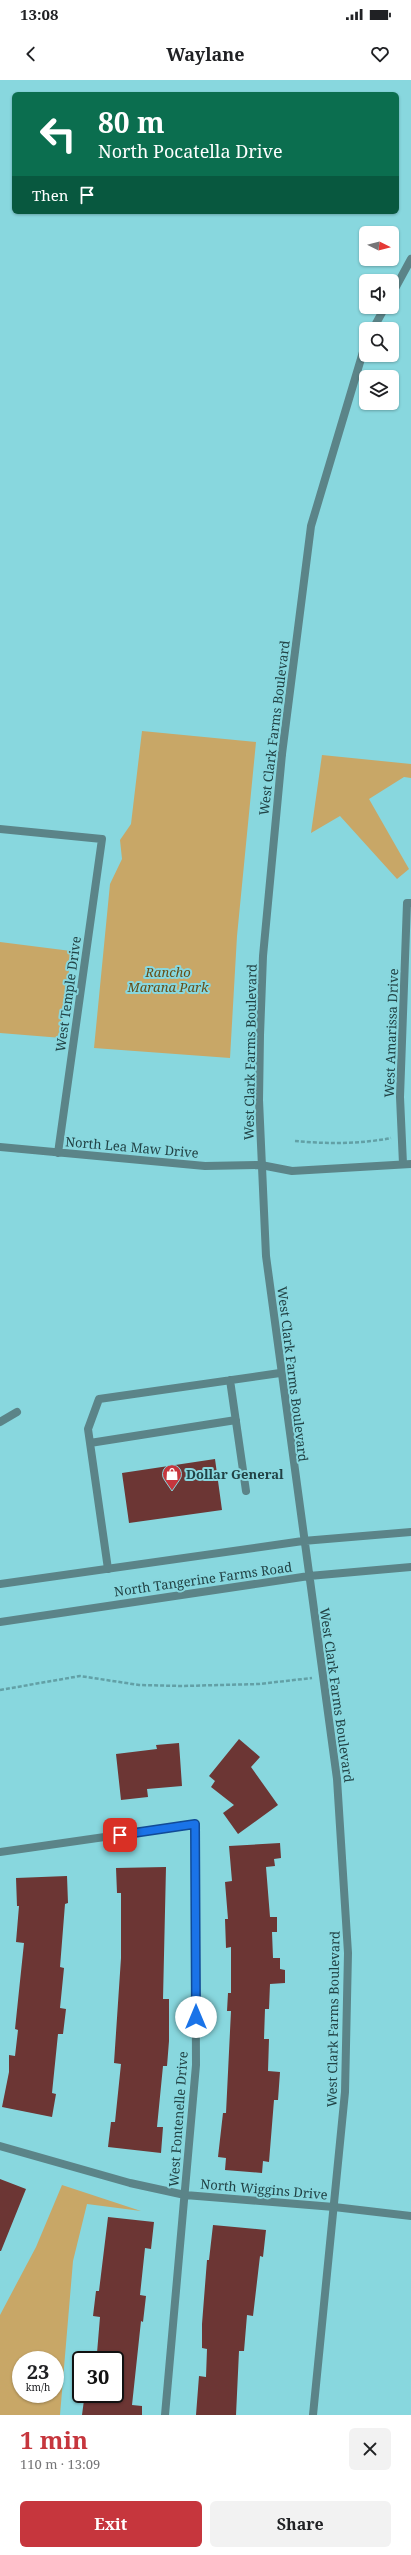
<!DOCTYPE html>
<html lang="en">
<head>
<meta charset="utf-8">
<style>
  :root { --surface:#fff; --page:#f2f2f2; --text:#202124; --muted:#757577; --accent:#c6363d }
  body { margin:0; font-family:"Noto Serif",serif; background:var(--page); color:var(--text); height:100vh; display:flex; flex-direction:column; font-size:15px; white-space:nowrap }
  * { box-sizing:border-box; margin:0 }
  p { font-size:13px; color:var(--muted) }
  .icon { flex:none; width:22px; height:22px; fill:none; stroke:currentColor; stroke-width:2; stroke-linecap:round; stroke-linejoin:round }
  .map { position:relative; height:2335px; overflow:hidden }
  .side { display:flex; flex-direction:column; background:var(--surface); flex:1 }
  .side>* { flex:none }
  .hud { position:absolute; left:12px; top:12px; width:387px; height:122px; border-radius:6px; box-shadow:0 1px 3px #0004; background:#0b6e4f; color:#fff; overflow:hidden }
  .needle { width:26px; rotate:96deg }
  .fabs { position:absolute; left:359px; top:146px; display:grid; gap:8px }
  .fabs a { display:grid; place-items:center; width:40px; height:40px; border-radius:6px; background:var(--surface); box-shadow:0 1px 3px #0004; font-size:20px }
  .speed { position:absolute; left:12px; top:2271px; display:flex; gap:8px; font-size:20px; font-weight:700; text-align:center }
  .speed>* { display:grid; place-content:center; width:52px; height:52px; border-radius:50%; background:var(--surface); box-shadow:0 1px 3px #0004; line-height:1 }
  .speed small { font-size:10px; font-weight:400 }
  .speed .limit { border:2px solid #111; border-radius:6px; background:#fff; color:#111 }
  .pin { position:absolute; display:grid; place-items:center; width:34px; height:34px; color:#fff; margin:-17px; border-radius:8px; box-shadow:0 2px 6px #0006 }
  .me { position:absolute; width:44px; margin:-22px; rotate:0deg; stroke-linejoin:round; filter:drop-shadow(0 0 3px #0008) }
  .turn { display:flex; align-items:center; gap:14px; height:84px; padding:0 20px; font-size:18px }
  .turn .icon { width:52px; height:52px; stroke-width:2.5 }
  .turn b { display:block; font-size:28px; line-height:34px }
  .then { display:flex; align-items:center; height:38px; padding:0 20px; background:#0003; gap:8px; font-size:15px }
  .round { display:grid; place-items:center; flex:none; width:42px; height:42px; border-radius:6px; background:var(--page) }
  .head { display:flex; align-items:center; justify-content:space-between; height:68px; padding:0 20px }
  h1 { font-size:24px; font-weight:700; line-height:30px; color:var(--accent) }
  .cta { display:flex; gap:8px; margin-top:auto; padding:8px 20px }
  .cta a { flex:1; height:46px; border-radius:6px; background:var(--accent); color:#fff; font-size:16px; font-weight:700; line-height:46px; text-align:center }
  .cta a+a { background:var(--page); color:var(--text) }
  .status { display:flex; justify-content:space-between; align-items:center; height:28px; padding:0 20px; background:var(--surface); direction:ltr }
  .status svg { height:11px; fill:currentColor }
  header { display:flex; justify-content:space-between; align-items:center; height:52px; padding:0 20px; background:var(--surface); font-size:18px; font-weight:700 }
  .map>svg:first-child { display:block }
</style>
</head>
<body>
<div class="status"><b>13:08</b><svg viewBox="0 0 49 12"><path d="M0 12V9h3v3zM5 12V6h3v6zM10 12V3h3v9zM15 12V0h3v12zM26 1h20v11H26zM47 4h2v5h-2z"/></svg></div>
<header><svg class="icon" aria-label="back" viewBox="0 0 24 24"><path d="M15 5l-7 7 7 7"/></svg>Waylane<svg class="icon" aria-label="heart" viewBox="0 0 24 24"><path d="M12 20l-8-8c-3-5 5-10 8-4 3-6 11-1 8 4z"/></svg></header>
<div class="map">
<svg width="411" height="2335" viewBox="0 0 411 2335">
  <rect width="100%" height="100%" fill="#88d7de"/>
  <!-- green -->
  <path fill="#c8a767" fill-rule="evenodd" d="M142 651 256 662 237 856 230 978 94 968 110 804 122 779 120 760 131 744Z
    M322 675 411 684V698L404 697 369 719 409 789 397 799 340 736 311 753Z
    M0 862 71 871 62 958 0 953Z
    M62 2105 141 2131 87 2124 73 2181 60 2335H0V2235L36 2167ZM21 2280H55V2314H21Z"/>
  <!-- building -->
  <path fill="#6c3634" d="M215 1379 222 1430 129 1443 122 1393Z
    M239 1659 260 1677 251 1687 278 1725 238 1754 223 1733 234 1725 211 1707 215 1701 209 1696Z
    M179 1663 182 1706 147 1709 148 1717 121 1720 116 1674 157 1669 156 1665Z
    M280 1763 281 1778 274 1779 275 1786 266 1787 270 1837H277V1852H272L273 1878H280V1889L285 1890V1903L270 1904 269 1929H265L264 1959H269L268 1991 280 1992 278 2020H274L269 2082 263 2081 262 2093 225 2090 226 2078 218 2077 223 2033H226L231 1931H227L228 1913H231V1867L226 1868 225 1839H228L225 1802 232 1801 229 1766Z
    M166 1787 163 1919H169V1961L167 1986H163L157 2047H163L161 2073 108 2067 111 2042H115L121 1984 114 1983 121 1878V1813H117L116 1788Z
    M67 1796 68 1823 65 1824 60 1887 64 1888 60 1928 66 1929 63 1954H58L52 2013 56 2014 52 2037 2 2027 9 1992V1975L15 1976 18 1950 15 1949 24 1863 16 1862 19 1826H17L16 1798Z
    M0 2099 26 2109 1 2171H0Z
    M108 2137 154 2142 151 2169 145 2168 140 2215 146 2216 143 2242 141 2241 132 2325 142 2326V2335H82L84 2320 115 2323V2275L97 2273 100 2237 93 2236 96 2211H99Z
    M213 2145 266 2150 263 2177 260 2176 253 2236 247 2235 244 2271H239L236 2335H196L199 2296 206 2297 207 2269 202 2268V2244L207 2180H209Z"/>
  <g fill="none" stroke-linecap="round" stroke-linejoin="round">
    <!-- path -->
    <path stroke="#62a0a6" stroke-width="2.5" stroke-dasharray="4 2" stroke-linecap="butt" d="M295 1061C325 1064 362 1064 391 1058
      M0 1610 80 1596 139 1605 182 1606 259 1604 312 1598"/>
    <!-- service -->
    <path stroke="#5b8488" stroke-width="8" d="M230 1300 246 1411
      M90 1363 236 1340
      M108 1489 88 1349 99 1319 280 1293"/>
    <!-- minor -->
    <path stroke="#5b8488" stroke-width="8" d="M392 214 411 179
      M373 249 385 227
      M282 674 311 446 366 262
      M0 749 102 759 58 1073
      M0 1067 205 1086 261 1085 292 1091 411 1084
      M403 1084 400 1017 407 823H411
      M0 1342 17 1332
      M0 1772 195 1744 196 1985 165 2335
      M0 2066 130 2103 185 2115 334 2127 411 2136"/>
    <!-- tertiary -->
    <path stroke="#5b8488" stroke-width="8" d="M282 674 263 876 260 955 259 1020 266 1176 337 1699 348 1873 345 2012 313 2335
      M0 1504 303 1461 411 1452
      M0 1542 309 1496 411 1487"/>
  </g>
  <g fill="none" stroke-linecap="round" stroke-linejoin="round">
    <!-- route casing -->
    <g stroke="#114b97" stroke-width="10">
      <path id="route" d="M120 1755 195 1744 196 1937"/>
    </g>
    <!-- route -->
    <use href="#route" stroke="#1a73e8" stroke-width="7"/>
  </g>
  <!-- icons -->
  <defs>
    <g id="shop-pin" transform="scale(1)"><path d="M0 17L-7.5 6A9.5 9.5 0 1 1 7.5 6Z" fill="#c6363d" stroke="#88d7de"/><path d="M-5-2.5h2.3a2.7 3.5 0 0 1 5.4 0H5L5.5 6h-11ZM-1.5-2.5h3a1.5 2.3 0 0 0-3 0Z" fill="#fff"/></g>
  </defs>
  <g fill-rule="evenodd">
    <use href="#shop-pin" x="172" y="1394"/>
  </g>
  <g text-anchor="middle" dominant-baseline="central" stroke-width="4" stroke-linejoin="round" paint-order="stroke">
    <!-- street labels -->
    <g font-size="13" fill="#214245" stroke="#88d7de">
      <text transform="translate(274 648) rotate(-83)">West Clark Farms Boulevard</text>
      <text transform="translate(68 914) rotate(-82)">West Temple Drive</text>
      <text transform="translate(391 953) rotate(-88)">West Amarissa Drive</text>
      <text transform="translate(250 972) rotate(-89)">West Clark Farms Boulevard</text>
      <text transform="translate(132 1067) rotate(5)">North Lea Maw Drive</text>
      <text transform="translate(293 1294) rotate(83)">West Clark Farms Boulevard</text>
      <text transform="translate(203 1499) rotate(-8)">North Tangerine Farms Road</text>
      <text transform="translate(337 1615) rotate(82)">West Clark Farms Boulevard</text>
      <text transform="translate(333 1939) rotate(-89)">West Clark Farms Boulevard</text>
      <text transform="translate(178 2039) rotate(-86)">West Fontenelle Drive</text>
      <text transform="translate(264 2109) rotate(5)">North Wiggins Drive</text>
    </g>
    <!-- park labels -->
    <g font-size="13" font-style="italic" fill="#664d16" stroke="#88d7de">
      <text x="168" y="892">Rancho<tspan x="168" dy="15">Marana Park</tspan></text>
    </g>
    <!-- poi labels -->
    <g font-size="13" font-weight="bold" fill="#214245" stroke="#88d7de" text-anchor="start">
      <text x="186" y="1394">Dollar General</text>
    </g>
  </g>
</svg>
<div class="fabs">
<a><svg class="needle" viewBox="-14 -14 28 28"><path d="M0-13l5 13h-10z" fill="#e53935"/><path d="M0 13l5-13h-10z" fill="#757577"/></svg></a>
<a><svg class="icon" aria-label="sound" viewBox="0 0 24 24"><path d="M4 9h4l5-4v14l-5-4H4zM17 9q2 3 0 6"/></svg></a>
<a><svg class="icon" aria-label="search" viewBox="0 0 24 24"><circle cx="10" cy="10" r="6"/><path d="M15 15l6 6"/></svg></a>
<a><svg class="icon" aria-label="layers" viewBox="0 0 24 24"><path d="M12 4l9 5-9 5-9-5zM3 14l9 5 9-5"/></svg></a>
</div>
<div class="speed"><div>23<small>km/h</small></div><div class="limit">30</div></div>
<div class="pin" style="left:120px;top:1755px;background:#d93025"><svg class="icon" aria-label="arrive" viewBox="0 0 24 24"><path d="M6 21V4h12l-3 4 3 4H6"/></svg></div>
<svg class="me" style="left:196px;top:1937px" viewBox="-20 -20 40 40"><circle r="19" fill="#fff"/><path d="M0-13L10 11 0 6-10 11z" fill="#1a73e8"/></svg>
<div class="hud">
<div class="turn"><svg class="icon" aria-label="left" viewBox="0 0 24 24"><path d="M17 20v-9H6M10 6l-5 5 5 5"/></svg><div><b>80 m</b>North Pocatella Drive</div></div>
<div class="then">Then<svg class="icon" aria-label="arrive" viewBox="0 0 24 24"><path d="M6 21V4h12l-3 4 3 4H6"/></svg></div>
</div>
</div>
<section class="side">
<div class="head"><div><h1>1 min</h1><p>110 m · 13:09</p></div><a class="round"><svg class="icon" aria-label="close" viewBox="0 0 24 24"><path d="M6 6l12 12M18 6L6 18"/></svg></a></div>
<div class="cta"><a>Exit</a><a>Share</a></div>
</section>
</body>
</html>
